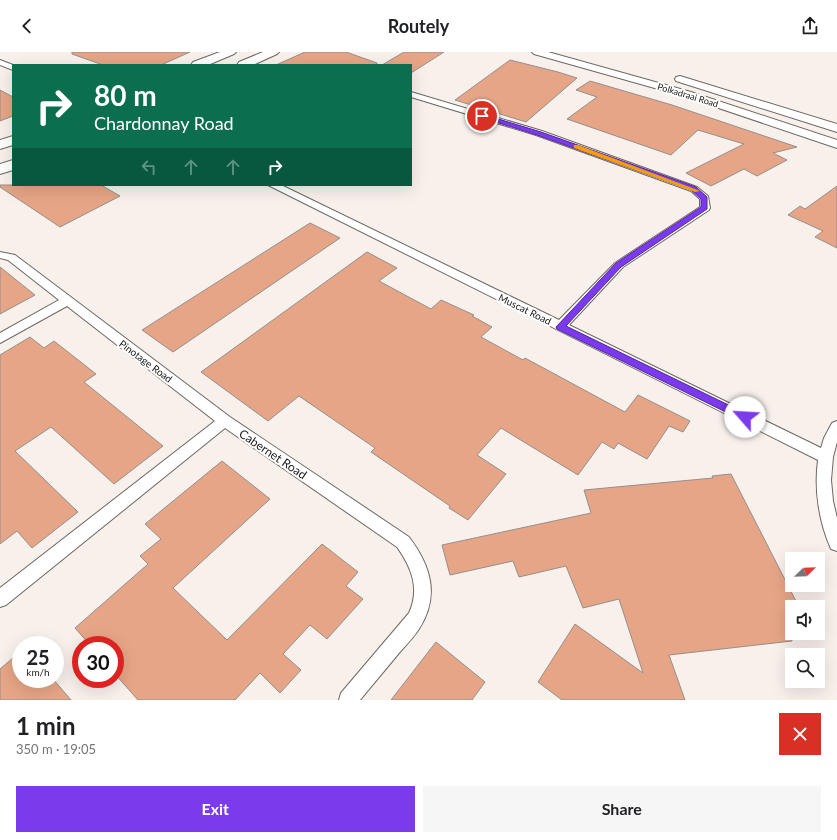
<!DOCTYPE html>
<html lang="en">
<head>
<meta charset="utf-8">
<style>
  :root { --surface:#fff; --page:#f6f6f6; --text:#202124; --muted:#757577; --accent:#7c3aed }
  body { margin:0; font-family:Lato,sans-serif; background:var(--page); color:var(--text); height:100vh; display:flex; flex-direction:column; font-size:15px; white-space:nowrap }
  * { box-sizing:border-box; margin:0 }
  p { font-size:13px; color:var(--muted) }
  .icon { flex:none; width:22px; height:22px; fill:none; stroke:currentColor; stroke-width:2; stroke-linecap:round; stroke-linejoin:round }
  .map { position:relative; height:648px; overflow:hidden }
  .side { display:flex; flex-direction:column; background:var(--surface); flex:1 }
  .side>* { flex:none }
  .banner { position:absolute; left:12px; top:12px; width:400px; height:122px; border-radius:0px; box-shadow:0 4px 16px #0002; background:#0b6e4f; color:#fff; overflow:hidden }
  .needle { width:26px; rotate:67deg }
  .controls { position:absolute; left:785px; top:500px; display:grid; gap:8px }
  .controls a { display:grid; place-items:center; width:40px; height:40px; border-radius:0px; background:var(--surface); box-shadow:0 4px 16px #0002; font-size:20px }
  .speed { position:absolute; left:12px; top:584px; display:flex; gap:8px; font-size:20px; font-weight:700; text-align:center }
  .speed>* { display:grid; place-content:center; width:52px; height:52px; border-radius:50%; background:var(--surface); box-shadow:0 4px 16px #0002; line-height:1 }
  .speed small { font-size:10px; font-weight:400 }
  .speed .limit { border:6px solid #d22; background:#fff; color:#111 }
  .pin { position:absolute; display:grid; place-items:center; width:34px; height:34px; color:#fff; margin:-17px; border:2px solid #fff; border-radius:50%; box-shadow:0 1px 4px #0007 }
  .me { position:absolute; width:44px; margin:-22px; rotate:296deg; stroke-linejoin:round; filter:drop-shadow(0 0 3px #0008) }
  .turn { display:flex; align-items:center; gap:14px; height:84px; padding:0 16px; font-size:18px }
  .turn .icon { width:52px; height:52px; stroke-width:2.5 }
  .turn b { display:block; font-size:28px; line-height:34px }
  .lanes { display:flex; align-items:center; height:38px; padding:0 16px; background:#0003; justify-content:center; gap:20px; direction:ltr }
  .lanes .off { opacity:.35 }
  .round { display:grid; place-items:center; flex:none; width:42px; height:42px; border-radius:0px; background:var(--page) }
  .headline { display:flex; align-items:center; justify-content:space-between; height:68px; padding:0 16px }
  h1 { font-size:24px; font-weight:700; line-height:30px }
  .primary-button { display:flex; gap:8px; margin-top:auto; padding:8px 16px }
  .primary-button a { flex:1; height:46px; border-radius:0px; background:var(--accent); color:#fff; font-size:16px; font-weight:700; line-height:46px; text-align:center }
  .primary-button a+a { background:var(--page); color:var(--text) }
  header { display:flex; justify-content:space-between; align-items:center; height:52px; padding:0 16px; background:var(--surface); font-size:18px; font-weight:700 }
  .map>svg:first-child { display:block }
</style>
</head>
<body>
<header><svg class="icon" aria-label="back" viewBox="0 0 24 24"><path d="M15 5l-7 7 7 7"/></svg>Routely<svg class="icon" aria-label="share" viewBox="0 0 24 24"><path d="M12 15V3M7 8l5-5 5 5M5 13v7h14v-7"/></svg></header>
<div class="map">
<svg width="837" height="648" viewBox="0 0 837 648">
  <rect width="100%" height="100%" fill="#f8f0eb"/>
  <!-- building -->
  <path fill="#e6a586" stroke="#968e8b" d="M72 0H190L161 13H103L72 2Z
    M305 0H346L377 11V13H276Z
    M404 0H444L411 21V13H382Z
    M510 8 558 20 577 26 526 70 455 48Z
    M590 29 672 53 797 95 773 101 787 108 757 124 744 117 711 134 686 121 744 92 698 78 671 103 567 67 597 45 576 38Z
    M0 38 13 45V64L0 69Z
    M0 133H101L120 144 60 175 0 135Z
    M837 134V196L815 185 823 179 788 163 800 154 805 157Z
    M310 171 340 186 173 300 142 278Z
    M367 200 397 216 379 229 431 257 441 248 474 263 472 264 492 275 481 285 523 308 525 306 625 360 638 343 690 369 683 380 669 374 647 407 618 391 614 397 602 390 578 423 501 376 477 403 506 422 468 468 449 456 450 454 371 400 375 396 299 344 268 369 201 320Z
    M0 215 35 243 0 262Z
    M30 285 44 296 54 289 96 322 84 330 163 394 114 432 51 375 15 399 78 460 32 496 17 479 0 492V303Z
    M222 409 270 447 173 536 227 588 322 492 358 520 346 534 363 547 327 587 310 573 283 602 301 618 280 641 260 621 235 648H138L115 622V593H90L75 576 148 512 140 504 161 487 145 472Z
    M731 422 799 555H792V589L669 603 685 648H562L538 630 575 572 643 621 619 547 583 556 566 514 519 525 513 509 450 523 442 493 591 461 584 438 713 426 712 424Z
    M436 590 485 630 472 648H391Z
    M21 599V627H53L71 648H0V617Z"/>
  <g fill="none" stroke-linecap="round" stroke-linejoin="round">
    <!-- street casing -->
    <g stroke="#6e6763" stroke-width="2">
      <path id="street" d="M0 8 13 13V18L0 13Z
        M411 40 542 79 697 135 708 144 710 156 709 158 623 215 569 273 821 396 824 386 832 371 837 369V390L833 405 831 428 833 449 837 466V499L831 497C819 470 814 438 818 408L268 133H281L559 268 615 211 700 155V147L691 139 536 83 411 45Z
        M0 200 15 203 230 365 409 485C431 514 440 544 419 577 413 586 406 593 399 601 386 617 373 632 360 648H339L341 641 409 561C420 537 412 516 397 495L225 376 6 553 0 555V536L215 369 67 254 0 291V281L59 248 8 208 0 206Z"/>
    </g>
    <!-- secondary casing -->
    <g stroke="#6e6763" stroke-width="2">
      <path id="secondary" d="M532 0H548L691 40 837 88V96L683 44 534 2Z
        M680 24 837 72V80L676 29 675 27 676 25Z"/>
    </g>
    <!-- primary casing -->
    <g stroke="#6e6763" stroke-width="2">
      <path id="primary" d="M220 0H236L234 2 208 13H191L193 10Z
        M263 0H279L277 2 253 13H237L239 10Z
        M13 84V93L0 97V88Z
        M13 108V118L0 122V112Z"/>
    </g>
    <!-- street -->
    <use href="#street" fill="#fff" fill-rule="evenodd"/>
    <!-- secondary -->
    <use href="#secondary" fill="#fff" fill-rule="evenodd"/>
    <!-- primary -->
    <use href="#primary" fill="#fff" fill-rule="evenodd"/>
  </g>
  <!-- route -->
  <path fill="#7c3aed" stroke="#51269a" d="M482 62 541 80 696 135 707 145V157L621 215 566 274 749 363 750 365 749 368H742L557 277 556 275 616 211 701 155V147L691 138 537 83 480 65 479 64Z"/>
  <!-- slow -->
  <path fill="#f59e0b" d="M574 93H578L700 139 695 140 574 96Z"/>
  <g text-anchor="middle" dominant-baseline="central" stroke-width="4" stroke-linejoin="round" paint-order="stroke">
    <!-- far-street labels -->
    <g font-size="9" fill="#22201e" stroke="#fff">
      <text transform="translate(688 43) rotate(17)">Polkadraai Road</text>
    </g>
    <!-- street labels -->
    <g font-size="10" fill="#22201e" stroke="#fff">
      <text transform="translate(525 257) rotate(26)">Muscat Road</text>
      <text transform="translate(146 309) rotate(37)">Pinotage Road</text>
    </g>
    <!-- near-street labels -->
    <g font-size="12" fill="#22201e" stroke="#fff">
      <text transform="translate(273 402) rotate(34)">Cabernet Road</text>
    </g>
  </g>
</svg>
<div class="controls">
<a><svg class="needle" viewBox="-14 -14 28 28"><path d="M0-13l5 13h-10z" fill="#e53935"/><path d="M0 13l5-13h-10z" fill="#757577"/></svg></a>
<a><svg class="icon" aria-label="sound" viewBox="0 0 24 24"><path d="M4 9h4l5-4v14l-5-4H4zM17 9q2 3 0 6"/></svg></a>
<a><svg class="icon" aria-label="search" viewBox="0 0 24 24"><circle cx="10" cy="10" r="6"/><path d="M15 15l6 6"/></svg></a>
</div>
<div class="speed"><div>25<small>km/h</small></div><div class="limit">30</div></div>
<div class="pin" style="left:482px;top:64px;background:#d93025"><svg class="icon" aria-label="arrive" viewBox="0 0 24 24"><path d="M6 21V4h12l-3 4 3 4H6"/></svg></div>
<svg class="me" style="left:745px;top:365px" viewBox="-20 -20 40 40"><circle r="19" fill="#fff"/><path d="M0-13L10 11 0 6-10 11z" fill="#7c3aed"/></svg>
<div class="banner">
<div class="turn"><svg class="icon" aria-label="right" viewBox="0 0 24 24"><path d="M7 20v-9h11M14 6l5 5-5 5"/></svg><div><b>80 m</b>Chardonnay Road</div></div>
<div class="lanes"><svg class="icon off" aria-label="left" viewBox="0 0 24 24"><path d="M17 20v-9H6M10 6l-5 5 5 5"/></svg><svg class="icon off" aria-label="ahead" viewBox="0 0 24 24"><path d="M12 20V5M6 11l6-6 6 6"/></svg><svg class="icon off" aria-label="ahead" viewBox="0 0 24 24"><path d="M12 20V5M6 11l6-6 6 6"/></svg><svg class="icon" aria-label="right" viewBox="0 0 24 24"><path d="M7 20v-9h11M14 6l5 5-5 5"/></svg></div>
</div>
</div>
<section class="side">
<div class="headline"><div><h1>1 min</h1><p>350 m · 19:05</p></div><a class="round" style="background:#d93025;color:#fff"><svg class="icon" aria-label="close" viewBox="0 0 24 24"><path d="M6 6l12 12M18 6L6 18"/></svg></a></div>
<div class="primary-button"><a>Exit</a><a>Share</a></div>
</section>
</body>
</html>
